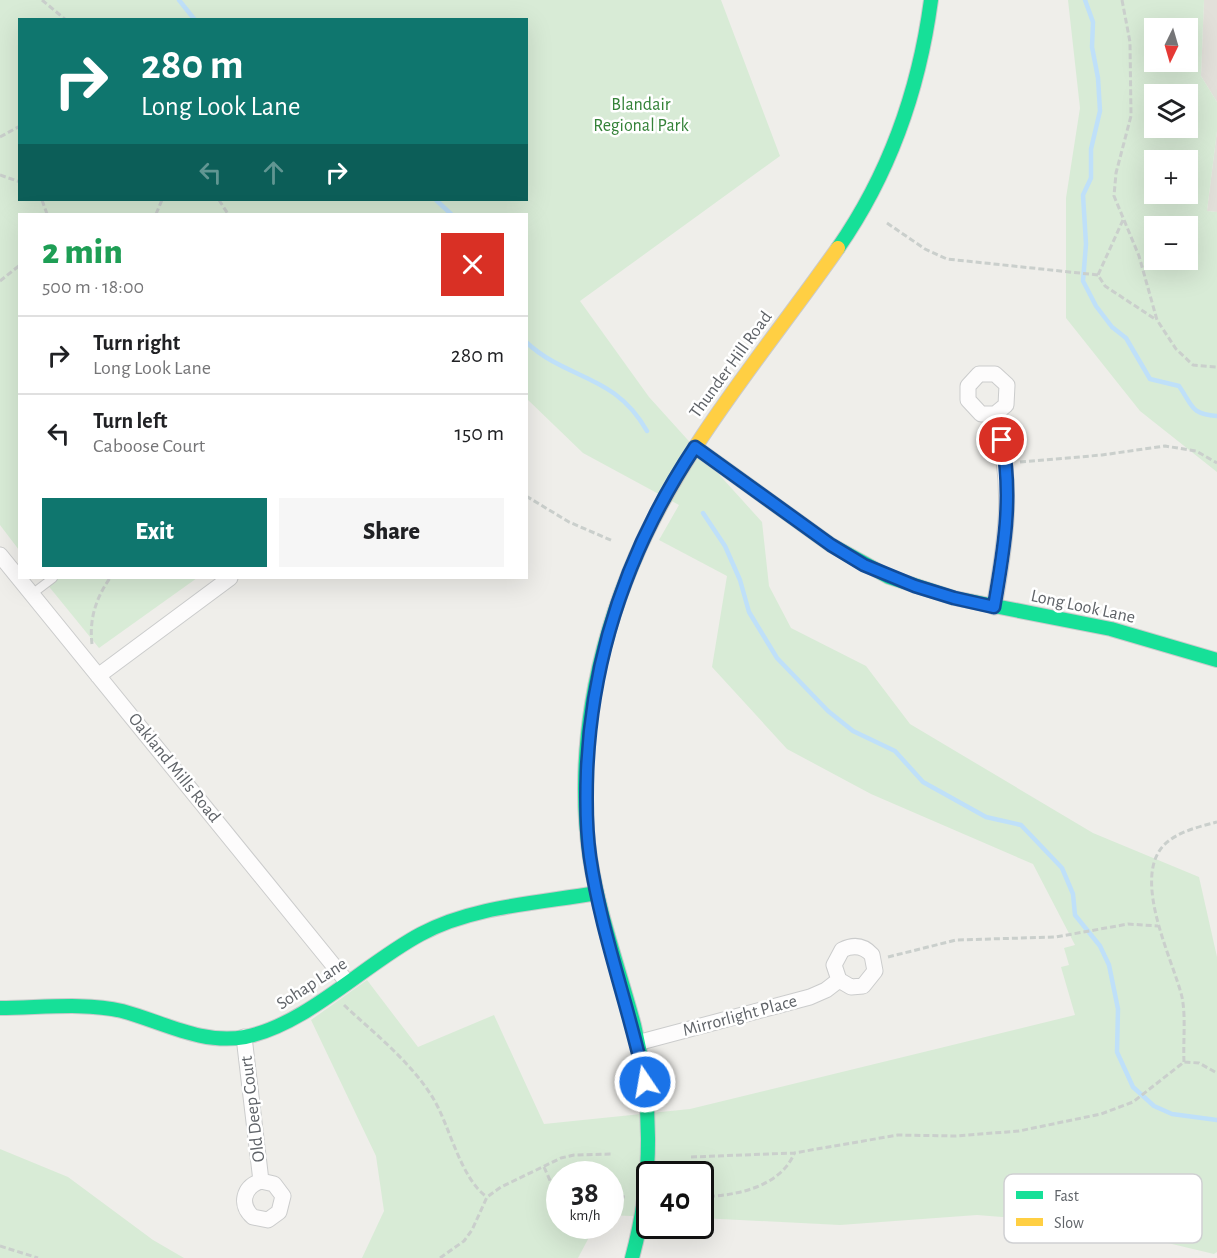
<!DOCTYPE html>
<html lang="en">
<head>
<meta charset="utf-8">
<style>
  :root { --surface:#fff; --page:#f6f6f6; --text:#202124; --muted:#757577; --line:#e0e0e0; --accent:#0f766e }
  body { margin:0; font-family:"Alegreya Sans",sans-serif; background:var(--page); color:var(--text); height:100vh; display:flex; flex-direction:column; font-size:22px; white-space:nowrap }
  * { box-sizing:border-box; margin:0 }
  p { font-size:20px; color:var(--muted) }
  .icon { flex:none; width:33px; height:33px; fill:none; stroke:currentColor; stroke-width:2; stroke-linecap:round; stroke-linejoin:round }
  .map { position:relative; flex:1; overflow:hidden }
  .details { position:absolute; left:18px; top:213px; width:510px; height:366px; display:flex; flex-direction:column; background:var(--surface); border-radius:0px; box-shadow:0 6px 24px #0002 }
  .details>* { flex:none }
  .hud { position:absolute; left:18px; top:18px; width:510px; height:183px; border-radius:0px; box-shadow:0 6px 24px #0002; background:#0f766e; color:#fff; overflow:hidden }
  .needle { width:39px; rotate:185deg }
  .tools { position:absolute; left:1144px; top:18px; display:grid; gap:12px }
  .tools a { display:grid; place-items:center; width:54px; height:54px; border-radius:0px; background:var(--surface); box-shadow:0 6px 24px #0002; font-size:30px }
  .speed { position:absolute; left:546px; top:1161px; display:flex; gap:12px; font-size:30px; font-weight:700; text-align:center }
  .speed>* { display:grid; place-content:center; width:78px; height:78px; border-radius:50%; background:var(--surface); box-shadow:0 6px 24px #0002; line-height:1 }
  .speed small { font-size:15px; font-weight:400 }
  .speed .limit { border:3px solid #111; border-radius:9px; background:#fff; color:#111 }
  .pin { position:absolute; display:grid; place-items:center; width:51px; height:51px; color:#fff; margin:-26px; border:3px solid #fff; border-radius:50%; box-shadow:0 2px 6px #0007 }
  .me { position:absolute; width:66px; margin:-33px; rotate:348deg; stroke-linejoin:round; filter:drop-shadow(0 0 4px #0008) }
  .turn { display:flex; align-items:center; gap:21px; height:126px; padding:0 24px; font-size:27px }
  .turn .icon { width:78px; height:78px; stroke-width:2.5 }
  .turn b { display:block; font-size:42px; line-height:51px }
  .lanes { display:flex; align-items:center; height:57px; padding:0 24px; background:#0003; justify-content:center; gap:30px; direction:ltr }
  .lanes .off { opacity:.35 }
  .round { display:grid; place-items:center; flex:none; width:63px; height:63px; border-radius:0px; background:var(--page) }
  .overview { display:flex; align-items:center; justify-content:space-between; height:102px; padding:0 24px }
  h1 { font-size:36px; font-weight:800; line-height:45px; color:#1e9e55 }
  .action { display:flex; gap:12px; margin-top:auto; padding:12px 24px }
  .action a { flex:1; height:69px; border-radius:0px; background:var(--accent); color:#fff; font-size:24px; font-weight:800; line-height:69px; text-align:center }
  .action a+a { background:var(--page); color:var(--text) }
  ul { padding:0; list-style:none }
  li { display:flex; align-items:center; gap:18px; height:78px; padding:0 24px; border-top:2px solid var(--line) }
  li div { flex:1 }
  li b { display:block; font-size:22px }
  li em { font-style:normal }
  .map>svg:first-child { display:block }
</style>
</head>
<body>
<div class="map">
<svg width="1217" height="1258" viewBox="0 0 1217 1258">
  <rect width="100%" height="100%" fill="#efeeea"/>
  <!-- education -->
  <path fill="#e2e0da" d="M1204 0H1217V102L1201 76Z
    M1217 131V212L1207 211Z"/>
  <!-- green -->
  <path fill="#d8ebd6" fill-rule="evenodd" d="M0 0H721L780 156 580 301 649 397 762 522 769 586 791 628 866 666 910 724 1093 833 1199 877 1217 957V1252L1214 1254 1088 1224 977 1215 840 1225 701 1218 700 1174H650L649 1217 611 1215 610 1174H560V1226H595L578 1258H362L384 1211 376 1156 311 1020 367 980 418 1047 494 1015 544 1124 690 1109 1075 1015 1061 967 1069 965 1064 948 1075 945 1033 864 871 794 787 749 712 667 727 576 659 540 679 505 583 453 527 399 526 214H20L19 550 0 525ZM20 20H526V200H20Z
    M1068 0H1204L1201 76 1217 102V131L1207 211 1217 212V472L1140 411 1066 318V198L1080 108ZM1155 28H1188V62H1155ZM1155 94H1188V128H1155ZM1155 160H1188V194H1155ZM1155 226H1188V260H1155Z
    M42 578H197L99 648Z
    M0 1149 68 1177 153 1240 184 1258H0Z"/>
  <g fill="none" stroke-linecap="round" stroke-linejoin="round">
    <!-- stream -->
    <path stroke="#bfe0f9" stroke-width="4.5" d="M179 0 195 20
      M1085 0 1093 22 1092 47 1098 78 1100 111 1091 149V178L1083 195 1086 244 1083 281 1096 306 1112 327 1126 338 1150 379 1179 386C1193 406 1190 414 1217 416
      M436 200 451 214
      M526 342C568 381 614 373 647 431
      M703 513 725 546 740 580 749 612 777 658 828 711 853 731 895 751 923 782 986 817 1021 825 1062 868 1073 894 1075 915 1100 946 1109 965 1118 1009 1117 1052 1133 1087 1154 1106 1172 1114 1217 1120"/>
    <!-- lane casing -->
    <g stroke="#cbcccc" stroke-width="10">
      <path id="lane" d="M32 594 53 578"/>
    </g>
    <!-- street casing -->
    <g stroke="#cbcccc" stroke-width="17">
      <path id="street" d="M0 555 347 982
        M994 607C1007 535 1014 486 995 414H981L968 400V386L979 374H995L1007 385 1006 405 995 414
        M98 676 230 578
        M244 1037 261 1181C243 1187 239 1205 253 1217L268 1220 279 1212 283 1196 274 1184 261 1181
        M637 1043 810 997 826 990 839 980 851 987 863 986 875 971 872 955C864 946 854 944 842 950L834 965 839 980"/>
    </g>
    <!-- fast casing -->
    <g stroke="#cacacb" stroke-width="16">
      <path id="fast" d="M838 248C890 173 919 90 931 0
        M695 447 831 545 889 577 954 598 1111 629 1217 660
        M0 1008C39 1008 84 1002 122 1011 163 1022 202 1045 245 1037 306 1025 366 963 421 934 473 906 539 903 597 893
        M632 1258C653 1181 653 1103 634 1025 619 969 599 915 590 858 575 756 595 650 636 556"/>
    </g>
    <!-- slow casing -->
    <g stroke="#cacacb" stroke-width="16">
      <path id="slow" d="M636 556C685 443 768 348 838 248"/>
    </g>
    <!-- path -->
    <path stroke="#cacfcc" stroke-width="3" stroke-dasharray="6 3" stroke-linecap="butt" d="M42 0 66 20
      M1122 0 1130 42 1131 116 1116 173 1114 196 1139 256 1157 320 1176 349 1193 365 1217 367
      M0 137 20 126
      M0 175 20 182
      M42 200 47 214
      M219 200 228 214
      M156 214 162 200
      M1123 220 1098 275 1105 286 1155 319
      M887 223 925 249 947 259 1098 275
      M0 281 20 265
      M1020 462 1102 455 1165 446 1196 451 1217 463
      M526 496 569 522 613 541
      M92 644C89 619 96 598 110 578
      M888 957 956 940 1056 937 1128 924 1158 926
      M344 1005C375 1034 410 1061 433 1098 450 1126 460 1178 487 1197
      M1184 1062C1183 1041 1186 1017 1182 997 1173 960 1132 881 1163 846 1176 832 1198 827 1217 822
      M691 1157 794 1153 898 1135 955 1136 1019 1131 1101 1114 1133 1102 1184 1062 1199 1063 1217 1073
      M544 1167 552 1185 560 1190
      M610 1195 625 1197
      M700 1197C734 1196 779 1188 794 1154
      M0 1246 38 1258
      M440 1258 464 1241 472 1230 487 1197 501 1187 561 1158 574 1155 611 1154"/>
    <!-- lane -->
    <use href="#lane" stroke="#fdfcfc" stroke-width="8"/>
    <!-- street -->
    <use href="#street" stroke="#fdfcfc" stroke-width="15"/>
    <!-- fast -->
    <use href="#fast" stroke="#16e098" stroke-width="14"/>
    <!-- slow -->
    <use href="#slow" stroke="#ffcf43" stroke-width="14"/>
  </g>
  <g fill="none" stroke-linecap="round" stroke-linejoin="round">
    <!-- route casing -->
    <g stroke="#114b97" stroke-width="15">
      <path id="route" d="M645 1082C629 1007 601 933 590 857 586 829 586 799 587 771 592 653 630 545 695 447L831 545 864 565 915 586 954 598 994 607C1004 550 1013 497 1002 440"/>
    </g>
    <!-- route -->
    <use href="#route" stroke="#1a73e8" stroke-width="10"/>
  </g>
  <g text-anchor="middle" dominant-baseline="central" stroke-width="5" stroke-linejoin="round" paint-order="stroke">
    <!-- park labels -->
    <g font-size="18" fill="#348238" stroke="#fff">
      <text x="641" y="105">Blandair<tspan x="641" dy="21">Regional Park</tspan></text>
    </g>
    <!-- street labels -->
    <g font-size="18" fill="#5f6368" stroke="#fff">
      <text transform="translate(731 365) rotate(-54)">Thunder Hill Road</text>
      <text transform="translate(1083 607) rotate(12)">Long Look Lane</text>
      <text transform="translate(174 768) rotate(51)">Oakland Mills Road</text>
      <text transform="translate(312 984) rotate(-33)">Sohap Lane</text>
      <text transform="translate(740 1016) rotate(-15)">Mirrorlight Place</text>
      <text transform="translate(253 1109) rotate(-97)">Old Deep Court</text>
    </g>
  </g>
  <!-- legend -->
  <rect x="1004" y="1174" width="198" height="69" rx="9" fill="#fff" stroke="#cfd0d2" stroke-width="1.5"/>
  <rect x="1016" y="1191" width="27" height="8" fill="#16e098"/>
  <rect x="1016" y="1218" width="27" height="8" fill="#ffcf43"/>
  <g font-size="16" fill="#5f6368">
    <text x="1054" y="1201">Fast</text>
    <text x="1054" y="1228">Slow</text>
  </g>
</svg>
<div class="tools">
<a><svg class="needle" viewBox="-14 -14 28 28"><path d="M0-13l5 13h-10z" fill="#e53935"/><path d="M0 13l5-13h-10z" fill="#757577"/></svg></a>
<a><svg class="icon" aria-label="layers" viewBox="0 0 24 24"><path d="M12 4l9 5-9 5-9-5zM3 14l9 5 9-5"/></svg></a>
<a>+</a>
<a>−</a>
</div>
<div class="speed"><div>38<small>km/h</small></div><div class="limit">40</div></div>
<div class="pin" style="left:1002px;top:440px;background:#d93025"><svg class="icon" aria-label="arrive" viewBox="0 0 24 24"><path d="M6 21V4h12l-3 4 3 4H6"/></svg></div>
<svg class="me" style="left:645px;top:1082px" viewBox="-20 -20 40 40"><circle r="17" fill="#1a73e8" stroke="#fff" stroke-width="3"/><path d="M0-11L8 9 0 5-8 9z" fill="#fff"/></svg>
<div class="hud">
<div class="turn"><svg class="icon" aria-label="right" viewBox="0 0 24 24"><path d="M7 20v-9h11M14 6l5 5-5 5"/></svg><div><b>280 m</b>Long Look Lane</div></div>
<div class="lanes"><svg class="icon off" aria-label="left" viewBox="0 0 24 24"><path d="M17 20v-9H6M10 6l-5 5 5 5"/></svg><svg class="icon off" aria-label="ahead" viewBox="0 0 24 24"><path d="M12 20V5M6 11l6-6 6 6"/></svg><svg class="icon" aria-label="right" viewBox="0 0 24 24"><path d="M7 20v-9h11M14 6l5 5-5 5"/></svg></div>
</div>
<section class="details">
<div class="overview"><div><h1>2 min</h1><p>500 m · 18:00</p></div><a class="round" style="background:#d93025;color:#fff"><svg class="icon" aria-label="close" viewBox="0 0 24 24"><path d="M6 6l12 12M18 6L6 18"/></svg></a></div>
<ul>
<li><svg class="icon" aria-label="right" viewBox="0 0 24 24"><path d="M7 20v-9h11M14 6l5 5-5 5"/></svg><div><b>Turn right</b><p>Long Look Lane</p></div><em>280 m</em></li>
<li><svg class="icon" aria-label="left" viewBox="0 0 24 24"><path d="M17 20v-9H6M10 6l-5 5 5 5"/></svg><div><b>Turn left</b><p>Caboose Court</p></div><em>150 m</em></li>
</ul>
<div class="action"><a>Exit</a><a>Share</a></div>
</section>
</div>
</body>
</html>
